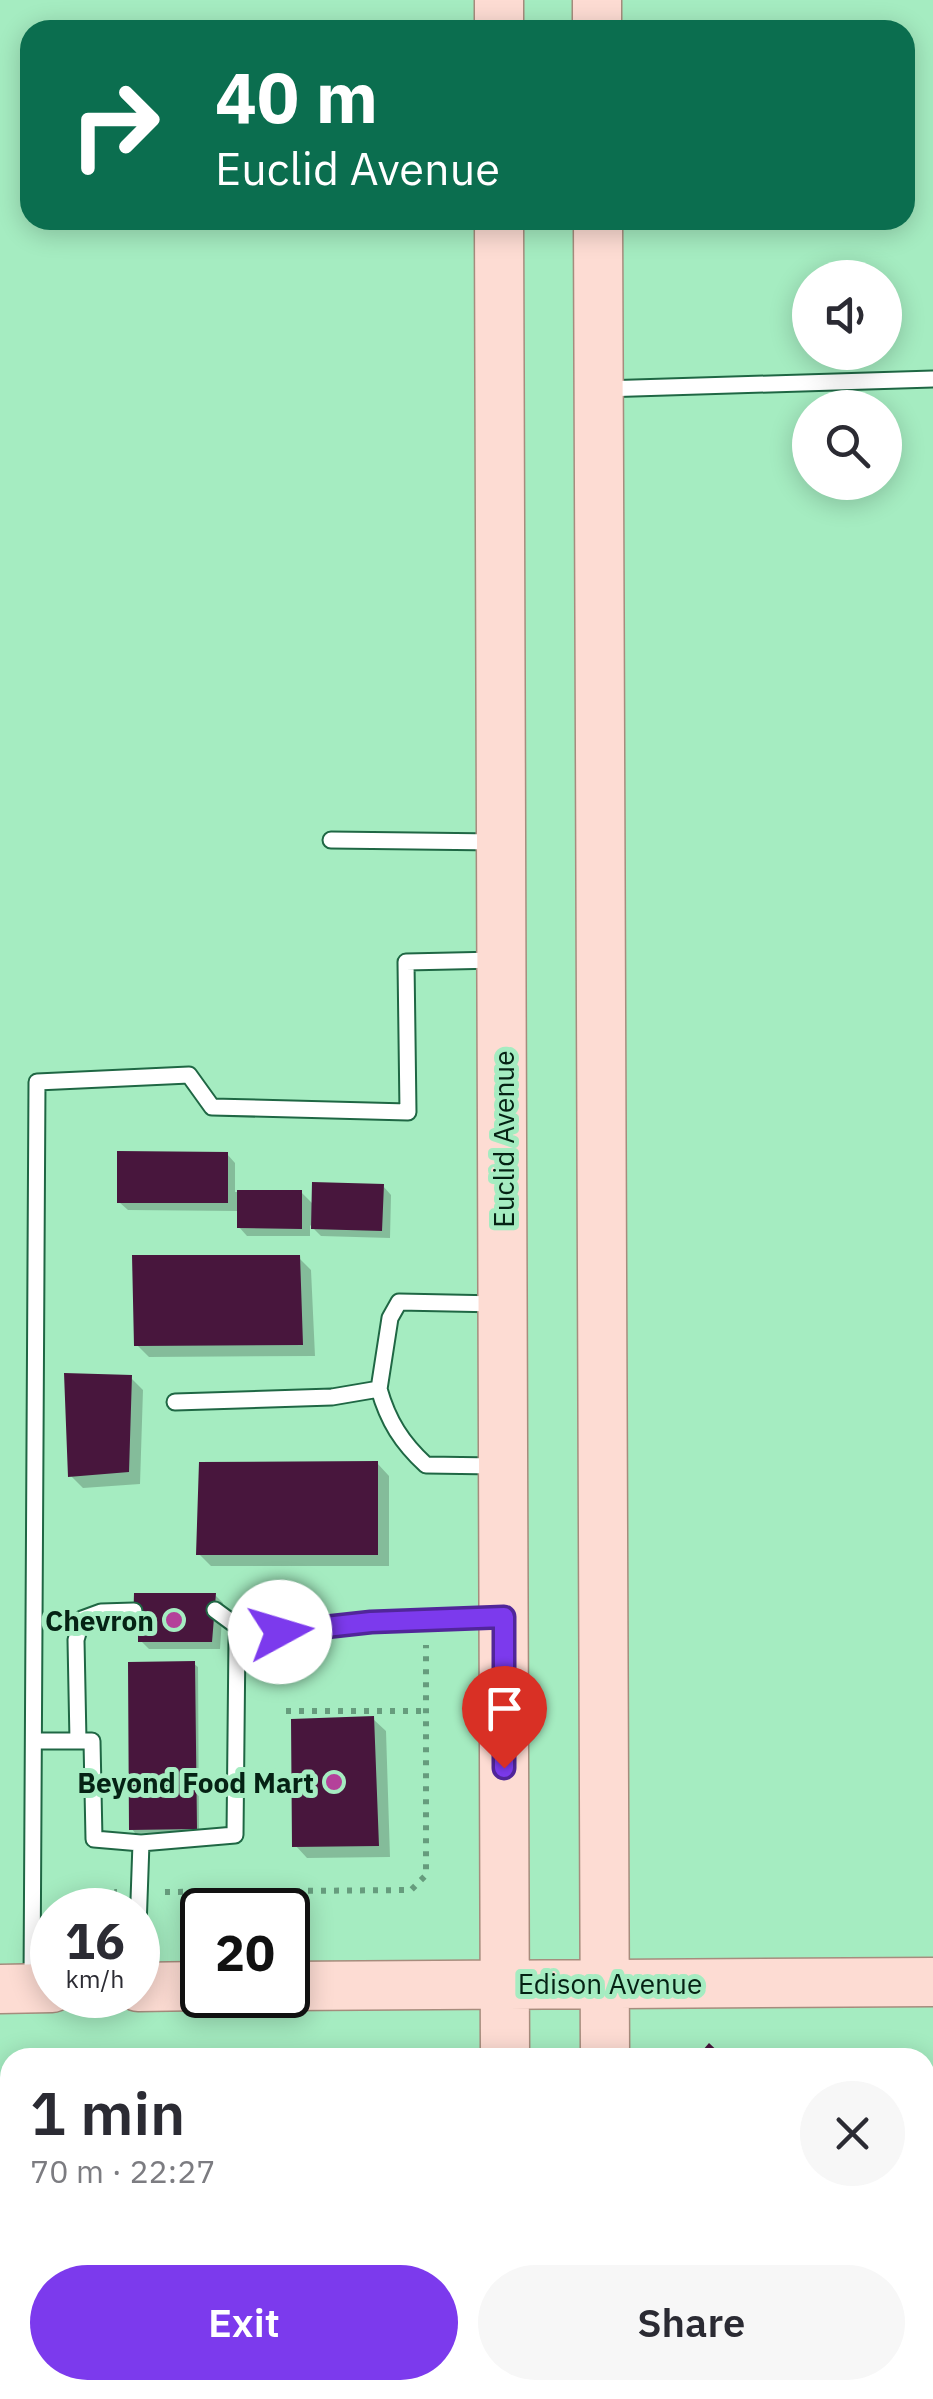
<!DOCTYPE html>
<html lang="en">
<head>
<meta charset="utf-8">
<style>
  :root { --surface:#fff; --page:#f7f7f7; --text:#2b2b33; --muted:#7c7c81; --accent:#7c3aed }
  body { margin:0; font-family:"IBM Plex Sans",sans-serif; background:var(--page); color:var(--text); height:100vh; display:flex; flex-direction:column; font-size:38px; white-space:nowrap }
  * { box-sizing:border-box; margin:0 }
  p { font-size:32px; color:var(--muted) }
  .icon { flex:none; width:55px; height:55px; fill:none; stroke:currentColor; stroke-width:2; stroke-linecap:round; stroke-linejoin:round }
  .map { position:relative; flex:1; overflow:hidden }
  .panel { position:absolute; left:0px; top:2048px; width:935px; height:352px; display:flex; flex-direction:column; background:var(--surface); border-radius:30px 30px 0 0; box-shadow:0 5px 25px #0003 }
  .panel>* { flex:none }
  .banner { position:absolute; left:20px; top:20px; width:895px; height:210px; border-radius:30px; box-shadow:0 5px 25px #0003; background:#0b6e4f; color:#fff; overflow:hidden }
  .fabs { position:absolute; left:792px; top:260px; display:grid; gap:20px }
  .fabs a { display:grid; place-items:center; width:110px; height:110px; border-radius:50%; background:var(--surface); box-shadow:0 5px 25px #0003; font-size:50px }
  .speed { position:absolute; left:30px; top:1888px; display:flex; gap:20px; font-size:50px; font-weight:700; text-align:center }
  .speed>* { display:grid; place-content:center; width:130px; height:130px; border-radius:50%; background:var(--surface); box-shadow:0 5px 25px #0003; line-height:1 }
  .speed small { font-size:25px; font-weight:400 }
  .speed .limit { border:5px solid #111; border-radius:15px; background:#fff; color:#111 }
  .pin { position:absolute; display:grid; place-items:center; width:85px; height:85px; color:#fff; margin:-102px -42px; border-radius:50% 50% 50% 0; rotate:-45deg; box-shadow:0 0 10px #0007 }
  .pin .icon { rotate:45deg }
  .me { position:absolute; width:110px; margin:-55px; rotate:84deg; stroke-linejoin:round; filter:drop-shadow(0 0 8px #0008) }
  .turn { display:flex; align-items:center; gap:35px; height:210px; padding:0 30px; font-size:45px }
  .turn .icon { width:130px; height:130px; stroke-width:2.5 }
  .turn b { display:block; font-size:70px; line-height:85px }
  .round { display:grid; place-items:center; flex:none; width:105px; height:105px; border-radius:52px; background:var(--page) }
  .headline { display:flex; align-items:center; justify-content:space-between; height:170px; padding:0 30px }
  h1 { font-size:60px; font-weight:600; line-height:75px }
  .cta { display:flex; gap:20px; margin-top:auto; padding:20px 30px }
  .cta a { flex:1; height:115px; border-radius:60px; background:var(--accent); color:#fff; font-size:40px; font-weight:600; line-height:115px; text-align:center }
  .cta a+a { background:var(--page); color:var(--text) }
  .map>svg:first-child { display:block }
</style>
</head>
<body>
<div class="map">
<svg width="933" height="2399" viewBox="0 0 933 2399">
  <rect width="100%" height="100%" fill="#a5ecc1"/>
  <!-- shadow -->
  <path fill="#0003" d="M227 1154 235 1163V1192H301L314 1205 383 1186 391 1195 390 1238 321 1236 310 1225V1236H247L239 1227V1211L128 1210 119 1202Z
    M299 1258 311 1270 315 1356 149 1357 137 1345Z
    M131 1378 143 1390 140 1484 83 1488 71 1476Z
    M377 1463 389 1476V1566H211L199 1554Z
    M215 1595 223 1603 220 1649H149L140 1640 136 1629Z
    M194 1664 198 1667 199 1832 135 1833 132 1829Z
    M373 1719 386 1731 390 1857 307 1858 295 1845Z"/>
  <!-- building -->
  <path fill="#48163d" d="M117 1151 228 1152V1203H117Z
    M312 1182 384 1184 382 1231 311 1229Z
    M237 1190H302V1229L237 1228Z
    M132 1255H300L303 1345 134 1346Z
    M64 1373 132 1375 129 1472 68 1477Z
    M378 1461V1555H196L199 1462Z
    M134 1593H216L212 1642H138V1631H133Z
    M195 1661 197 1829 129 1830 128 1662Z
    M374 1716 379 1846 292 1847 291 1719Z
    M709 2043 725 2058H696Z"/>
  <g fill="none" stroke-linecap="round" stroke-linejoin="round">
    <!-- service casing -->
    <g stroke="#1f6744" stroke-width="19">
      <path id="service" d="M602 389 933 379
        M331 840 497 842
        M379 1389C388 1421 402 1443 426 1465L496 1466
        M175 1402 332 1397 379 1389 390 1318 399 1302 499 1304
        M215 1610 249 1635
        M35 1741H92L94 1839 141 1843
        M78 1741 76 1640 82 1619 101 1612 134 1611
        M138 1928 141 1843 235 1835 237 1637 371 1623 500 1617
        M32 1985 37 1082 189 1075 212 1107 408 1112 406 962 498 960
        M0 2185 10 2210
        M92 2390 93 2399"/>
    </g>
    <!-- primary casing -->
    <g stroke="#a68c7d" stroke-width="51">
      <path id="primary" d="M499 0V30
        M597 0V30
        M499 220 505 2058
        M598 220 605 2058
        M288 1986 933 1982
        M138 1987 202 1986
        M0 1989 52 1988
        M506 2390V2399
        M607 2390V2399"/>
    </g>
    <!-- path -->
    <path stroke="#669c7d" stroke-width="6" stroke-dasharray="5 8" stroke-linecap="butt" d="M286 1711H426
      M165 1892 411 1890 426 1875V1645
      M56 1909H67L85 1892H117"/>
    <!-- service -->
    <use href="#service" stroke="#fff" stroke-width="15"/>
    <!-- primary -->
    <use href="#primary" stroke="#fddcd3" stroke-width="48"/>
  </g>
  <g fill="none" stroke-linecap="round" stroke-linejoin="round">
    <!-- route casing -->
    <g stroke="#51269a" stroke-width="25">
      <path id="route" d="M280 1632 371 1622 504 1617V1768"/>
    </g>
    <!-- route -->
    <use href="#route" stroke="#7c3aed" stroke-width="18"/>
  </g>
  <!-- markers -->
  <g fill="#b4419a" stroke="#a5ecc1" stroke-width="4">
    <circle cx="174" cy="1620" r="10"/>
    <circle cx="334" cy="1782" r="10"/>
  </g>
  <g text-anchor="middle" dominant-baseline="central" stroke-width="10" stroke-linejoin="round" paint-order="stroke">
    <!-- street labels -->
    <g font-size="28" fill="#052214" stroke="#a5ecc1">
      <text transform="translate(503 1139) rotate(-90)">Euclid Avenue</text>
      <text x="610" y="1983">Edison Avenue</text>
    </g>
    <!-- poi labels -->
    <g font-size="28" font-weight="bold" fill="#052214" stroke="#a5ecc1" text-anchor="end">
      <text x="154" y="1620">Chevron</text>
      <text x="314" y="1782">Beyond Food Mart</text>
    </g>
  </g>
</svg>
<div class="fabs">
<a><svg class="icon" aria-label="sound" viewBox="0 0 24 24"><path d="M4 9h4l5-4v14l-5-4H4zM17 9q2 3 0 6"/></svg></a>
<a><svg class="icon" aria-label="search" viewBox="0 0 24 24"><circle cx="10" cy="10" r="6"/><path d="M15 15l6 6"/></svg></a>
</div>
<div class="speed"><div>16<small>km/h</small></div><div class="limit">20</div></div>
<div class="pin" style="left:504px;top:1768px;background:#d93025"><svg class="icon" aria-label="arrive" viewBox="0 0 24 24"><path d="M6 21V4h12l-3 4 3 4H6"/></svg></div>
<svg class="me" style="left:280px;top:1632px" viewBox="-20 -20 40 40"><circle r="19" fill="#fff"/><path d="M0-13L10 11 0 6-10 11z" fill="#7c3aed"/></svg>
<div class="banner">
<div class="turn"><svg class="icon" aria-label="right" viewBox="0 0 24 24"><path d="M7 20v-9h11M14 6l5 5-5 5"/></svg><div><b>40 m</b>Euclid Avenue</div></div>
</div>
<section class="panel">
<div class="headline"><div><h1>1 min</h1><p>70 m · 22:27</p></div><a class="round"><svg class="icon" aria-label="close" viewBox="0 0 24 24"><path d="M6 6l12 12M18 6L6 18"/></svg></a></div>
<div class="cta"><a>Exit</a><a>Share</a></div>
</section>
</div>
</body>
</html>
